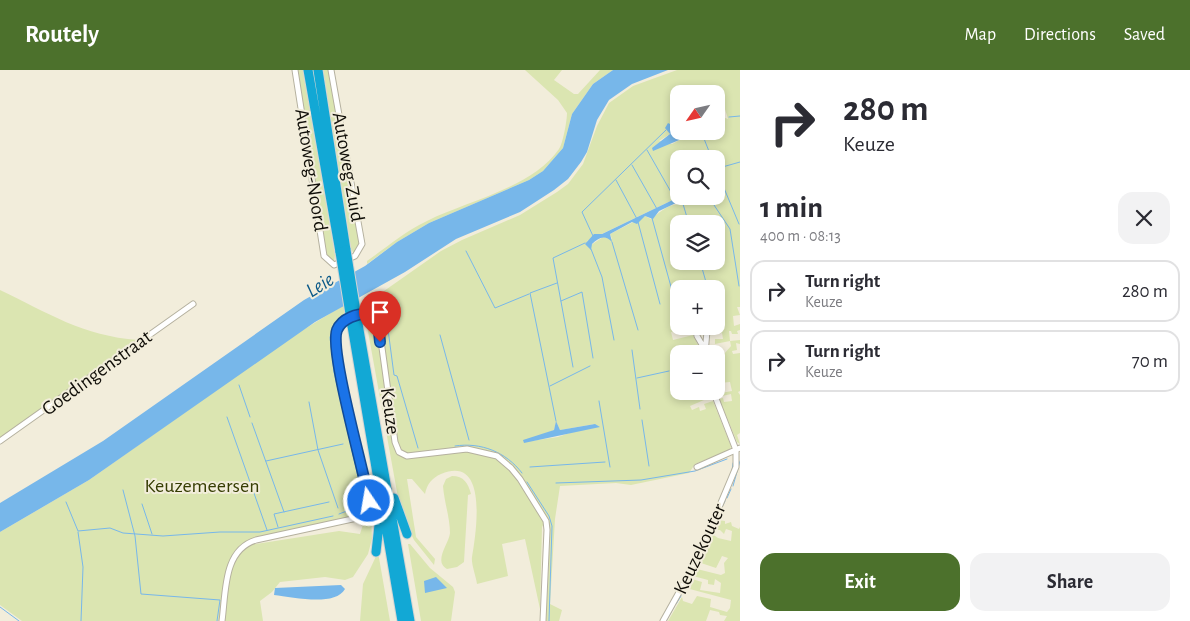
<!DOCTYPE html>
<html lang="en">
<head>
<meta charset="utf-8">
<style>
  :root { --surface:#fff; --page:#f2f2f3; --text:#2b2b33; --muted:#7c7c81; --line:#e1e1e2; --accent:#4c712c }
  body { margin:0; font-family:"Alegreya Sans",sans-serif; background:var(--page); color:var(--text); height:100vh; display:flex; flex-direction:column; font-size:19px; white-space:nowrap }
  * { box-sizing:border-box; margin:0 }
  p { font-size:16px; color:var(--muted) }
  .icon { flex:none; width:28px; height:28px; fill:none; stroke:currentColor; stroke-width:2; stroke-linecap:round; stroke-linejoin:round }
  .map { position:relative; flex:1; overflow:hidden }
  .details { display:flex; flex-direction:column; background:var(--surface); width:450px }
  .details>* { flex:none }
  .hud { background:#fff; color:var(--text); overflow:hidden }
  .needle { width:32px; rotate:236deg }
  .controls { position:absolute; left:670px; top:15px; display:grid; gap:10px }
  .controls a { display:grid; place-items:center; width:55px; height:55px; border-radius:10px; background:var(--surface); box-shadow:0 2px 8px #0003; font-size:25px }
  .pin { position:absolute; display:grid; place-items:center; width:42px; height:42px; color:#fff; margin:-51px -21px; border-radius:50% 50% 50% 0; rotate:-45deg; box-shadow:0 0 5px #0007 }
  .pin .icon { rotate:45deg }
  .me { position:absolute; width:55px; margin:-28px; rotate:348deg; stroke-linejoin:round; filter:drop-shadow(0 0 4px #0008) }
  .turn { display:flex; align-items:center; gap:18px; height:105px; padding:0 20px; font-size:22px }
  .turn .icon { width:65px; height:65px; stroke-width:2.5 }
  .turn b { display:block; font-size:35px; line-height:42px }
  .round { display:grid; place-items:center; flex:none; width:52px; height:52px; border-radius:15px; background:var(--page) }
  .head { display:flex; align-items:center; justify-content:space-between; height:85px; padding:0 20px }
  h1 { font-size:30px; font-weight:600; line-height:38px }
  .button { display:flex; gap:10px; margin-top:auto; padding:10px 20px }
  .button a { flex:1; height:58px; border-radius:15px; background:var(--accent); color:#fff; font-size:20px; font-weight:600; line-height:58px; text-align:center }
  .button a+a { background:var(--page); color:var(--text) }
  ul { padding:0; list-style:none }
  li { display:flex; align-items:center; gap:15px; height:62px; margin:0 10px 8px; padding:0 10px; border:2px solid var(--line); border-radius:15px }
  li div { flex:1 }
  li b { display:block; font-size:19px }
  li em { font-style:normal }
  header { display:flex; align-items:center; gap:30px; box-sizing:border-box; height:70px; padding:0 25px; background:var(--accent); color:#fff }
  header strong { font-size:24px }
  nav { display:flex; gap:28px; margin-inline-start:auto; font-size:18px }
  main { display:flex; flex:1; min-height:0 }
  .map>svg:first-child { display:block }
</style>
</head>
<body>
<header>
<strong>Routely</strong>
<nav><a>Map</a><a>Directions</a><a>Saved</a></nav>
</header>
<main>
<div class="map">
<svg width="740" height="551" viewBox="0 0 740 551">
  <rect width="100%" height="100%" fill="#f2eddb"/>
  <!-- green -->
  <path fill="#dbe5b1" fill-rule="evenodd" d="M296 0H303L335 185 334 193 326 185Z
    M323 0H329L360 174 354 185 351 178Z
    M525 0H562L554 10 574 24H578L600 0H613L593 14 572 44 563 78 543 101 529 110 429 153 397 172 367 194V191C387 177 404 162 427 151 467 131 532 118 559 79 563 74 567 50 567 43L558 30Z
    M677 0H740V237H737L740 245 733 246 734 256 740 254V260L737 261 738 264H732L731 261H729L730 271 740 270V274L736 273 737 280 732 281 733 284 740 283V321L738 322 740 325V363L737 365 740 374 737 372 719 329 723 328 724 332 732 331 731 324 722 326 721 323 732 321 730 312 719 313 716 317V308L723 307 722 300 716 301V294H723L722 288 716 289V284H708L711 281 724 284 731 276 730 271 715 274V269H723L722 263 712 265 706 256 715 258 719 252 716 250V219H679V255L675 256 676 262 682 261 681 256H697C688 264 681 263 671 262L673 270 693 265 700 279 679 284V321L695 322 697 326 709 321 710 324 703 327 704 330 690 336 692 340 699 337 700 341 706 339 704 334 713 331 731 376 730 380 695 394 689 403 631 415 616 413 560 416 555 449 550 534 562 540 559 551H546L550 464 547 448 542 457 540 539 525 469 502 474 508 506 477 514C476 506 471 494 472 487 476 463 489 384 441 404 432 408 427 414 425 424L412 409H407L416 467 435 489 434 495 414 470 401 444 367 256 376 243 371 237 384 221 441 181 462 170 520 145 557 122 568 114 583 94 597 56 609 33 633 16ZM679 24H716V42L719 34 724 36 728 49 720 46 716 49V61H702V64L695 62 672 74 659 71 670 64 668 61 672 60 674 62 679 59ZM679 89H716V126H689L686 134C669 133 664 139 651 149L645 146 610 164 612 169 603 167 591 175 587 171 681 126H679ZM679 154H716V191H679ZM556 352 560 360 595 354 558 367 524 372 554 360Z
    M0 220C48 243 83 266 138 270L0 370Z
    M344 235 346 248 337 255 335 262 366 435 360 443 351 447 254 468 256 474 339 461 360 464 366 445 371 444 372 469 368 484 353 507 345 510 325 507 280 512 272 522 260 531 263 551H22L0 535V462L89 410 293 266Z
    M452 406C464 406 468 413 471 424L468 425 464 492 457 497 447 499C433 491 449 474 450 463 450 448 444 431 443 416L446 409Z
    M718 450 725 451V454L731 452 732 456 739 459 740 457V551H724L727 546 720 545 719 542 710 540 706 551H668L682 527 683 531 692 534 697 526 711 529 710 537 727 542 730 538 731 530 686 518 692 509 702 512 700 520 720 523 721 513 715 509 714 515 708 514V510L693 506 697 499 721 505 725 503 724 493 728 488 722 486 716 498 701 493 712 464 718 468 731 471 732 461 726 459 724 464 720 460H714Z
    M408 474H410L430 498 453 517 455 522 451 551H421Z
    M378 482 390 551H360L363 514Z"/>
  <!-- water -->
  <path fill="#77b7ea" d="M613 0H668L632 14 609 30 597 50 587 82 581 92 568 109 554 120 520 142 456 169 405 202 315 252 89 410 0 462V433L103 371 304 230 365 196 397 172 429 153 529 110 543 101 563 78 572 44 593 14Z
    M668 53 672 55 674 62 679 59V61H702V64L695 62 691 65 653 81 652 78 670 64 665 58Z
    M681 126H689L683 135 678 132 659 141 653 149 645 146 637 154 632 152 610 164 612 172C605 164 598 168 592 174L591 180 585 174 594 164H602Z
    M556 351 560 360 595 354 600 357 524 373 523 370 554 360Z
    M436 507 447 518 425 523 424 511Z
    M341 515 345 519C335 537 293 527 274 525L275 518Z"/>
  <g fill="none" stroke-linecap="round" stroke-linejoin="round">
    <!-- stream -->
    <path stroke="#77b7ea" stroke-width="1" d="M729 47 740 46
      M701 61 712 89
      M647 80 675 129
      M632 95 657 139
      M719 98 740 92
      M716 99 739 154
      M616 110 637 149
      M708 126 730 159 739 216
      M683 134 689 154
      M652 148 678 242
      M638 152 660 234
      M593 166 582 142 666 60
      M612 172 638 260
      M591 179 602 207 614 270
      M466 181 495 238 529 224
      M700 191 708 219
      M561 231 582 222 593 288
      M386 244 394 305 397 306 418 378
      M440 265 469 370
      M330 267 334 302 363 428
      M632 280 640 339
      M573 297 553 188 585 173
      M637 308 669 301
      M239 315 250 347
      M550 316 590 296
      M599 331 610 397
      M309 332 318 380 338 438
      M227 347 267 460
      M642 350 649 396
      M556 351 530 223 557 213
      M252 353 284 442
      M455 376C481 372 506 382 522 403
      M266 391 343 374
      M530 397 605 392
      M732 401 733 393
      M527 412 549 446 552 456 549 551
      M556 413 641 410 695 401 727 389
      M733 416 740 391
      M123 420 135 466 141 524 220 530 217 551
      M727 428 731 419
      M66 432 78 461 110 458 123 463 163 466 220 462H260L333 446
      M142 434 152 464
      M339 444 352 439
      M718 445 725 431
      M278 457 274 444 329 432
      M713 459 717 450
      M78 462 83 497 81 551
      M700 492 711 463
      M693 505 698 496
      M682 523 691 509
      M676 534 681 526
      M0 537 19 551
      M666 551 674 537"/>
    <!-- minor casing -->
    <g stroke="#b5b19f" stroke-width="7">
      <path id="minor" d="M295 0 324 186 334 195 355 186 362 174 331 0
        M704 278 697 266 696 260 700 257 707 261 705 284
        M0 371 193 234
        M697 397 740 378
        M222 551C226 522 223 480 256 470L357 448 367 440V422C359 389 352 356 345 324 341 305 335 285 336 266 337 246 372 232 379 256L395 372 399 382 407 386 467 379 497 386 511 398 520 409 546 451 547 460 543 551
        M663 551 696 492 736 397V380L713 321"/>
    </g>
    <!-- motorway casing -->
    <g stroke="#d4d4d3" stroke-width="11">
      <path id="motorway" d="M308 0 340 182
        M318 0 346 180
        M358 254 410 551
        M352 256 402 551
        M394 428 407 464
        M376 482 380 446"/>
    </g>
    <!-- minor -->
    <use href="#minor" stroke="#fff" stroke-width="5"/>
    <!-- motorway -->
    <use href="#motorway" stroke="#12a8d5" stroke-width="9"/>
    <!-- motorway-bridge casing -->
    <g stroke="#d4d4d3" stroke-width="11" stroke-linecap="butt">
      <path id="motorway-bridge" d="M346 180 358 254
        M340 182 352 256"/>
    </g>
    <!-- motorway-bridge -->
    <use href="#motorway-bridge" stroke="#12a8d5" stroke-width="9"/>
  </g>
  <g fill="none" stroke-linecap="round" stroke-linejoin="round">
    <!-- route casing -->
    <g stroke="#114b97" stroke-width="12">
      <path id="route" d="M369 431C364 401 329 280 337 260 342 248 358 243 370 244L378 252 380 272"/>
    </g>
    <!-- route -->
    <use href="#route" stroke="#1a73e8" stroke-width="9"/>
  </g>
  <g text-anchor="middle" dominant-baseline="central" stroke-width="4" stroke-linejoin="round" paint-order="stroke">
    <!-- street labels -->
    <g font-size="20" fill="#100e08" stroke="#f2eddb">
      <text transform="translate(348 97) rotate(80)">Autoweg-Zuid</text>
      <text transform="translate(311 100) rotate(81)">Autoweg-Noord</text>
      <text transform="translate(97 303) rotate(-36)">Goedingenstraat</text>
      <text transform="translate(390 341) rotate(82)">Keuze</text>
      <text transform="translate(700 479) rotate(-65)">Keuzekouter</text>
    </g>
    <!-- park labels -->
    <g font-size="20" fill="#363d03" stroke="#f2eddb">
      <text x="202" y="416">Keuzemeersen</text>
    </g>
    <!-- water labels -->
    <g font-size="21" font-style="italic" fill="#0b5988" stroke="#f2eddb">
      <text transform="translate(320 215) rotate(-32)">Leie</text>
    </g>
  </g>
</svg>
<div class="controls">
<a><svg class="needle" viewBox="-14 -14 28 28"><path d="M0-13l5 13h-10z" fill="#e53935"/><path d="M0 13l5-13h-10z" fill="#7c7c81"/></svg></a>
<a><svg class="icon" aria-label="search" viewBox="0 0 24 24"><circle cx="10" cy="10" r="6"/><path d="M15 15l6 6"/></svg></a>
<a><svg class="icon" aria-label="layers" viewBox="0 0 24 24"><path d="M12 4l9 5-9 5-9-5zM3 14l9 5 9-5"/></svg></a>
<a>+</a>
<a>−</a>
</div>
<div class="pin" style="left:380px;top:272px;background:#d93025"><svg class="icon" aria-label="arrive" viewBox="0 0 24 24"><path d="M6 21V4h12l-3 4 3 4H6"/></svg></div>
<svg class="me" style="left:369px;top:431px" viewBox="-20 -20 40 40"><circle r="17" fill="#1a73e8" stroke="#fff" stroke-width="3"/><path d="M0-11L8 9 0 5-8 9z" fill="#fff"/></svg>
</div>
<section class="details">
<div class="hud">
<div class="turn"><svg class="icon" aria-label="right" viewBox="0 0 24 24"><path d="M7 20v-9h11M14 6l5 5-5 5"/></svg><div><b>280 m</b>Keuze</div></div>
</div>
<div class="head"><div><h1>1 min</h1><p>400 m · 08:13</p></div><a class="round"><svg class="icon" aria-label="close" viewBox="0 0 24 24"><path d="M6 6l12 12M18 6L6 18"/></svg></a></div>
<ul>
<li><svg class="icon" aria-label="right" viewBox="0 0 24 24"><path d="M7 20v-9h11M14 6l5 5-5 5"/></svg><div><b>Turn right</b><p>Keuze</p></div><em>280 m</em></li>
<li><svg class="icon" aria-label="right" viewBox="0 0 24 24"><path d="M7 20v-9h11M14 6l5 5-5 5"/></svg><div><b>Turn right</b><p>Keuze</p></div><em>70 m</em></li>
</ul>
<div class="button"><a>Exit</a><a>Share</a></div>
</section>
</main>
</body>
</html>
